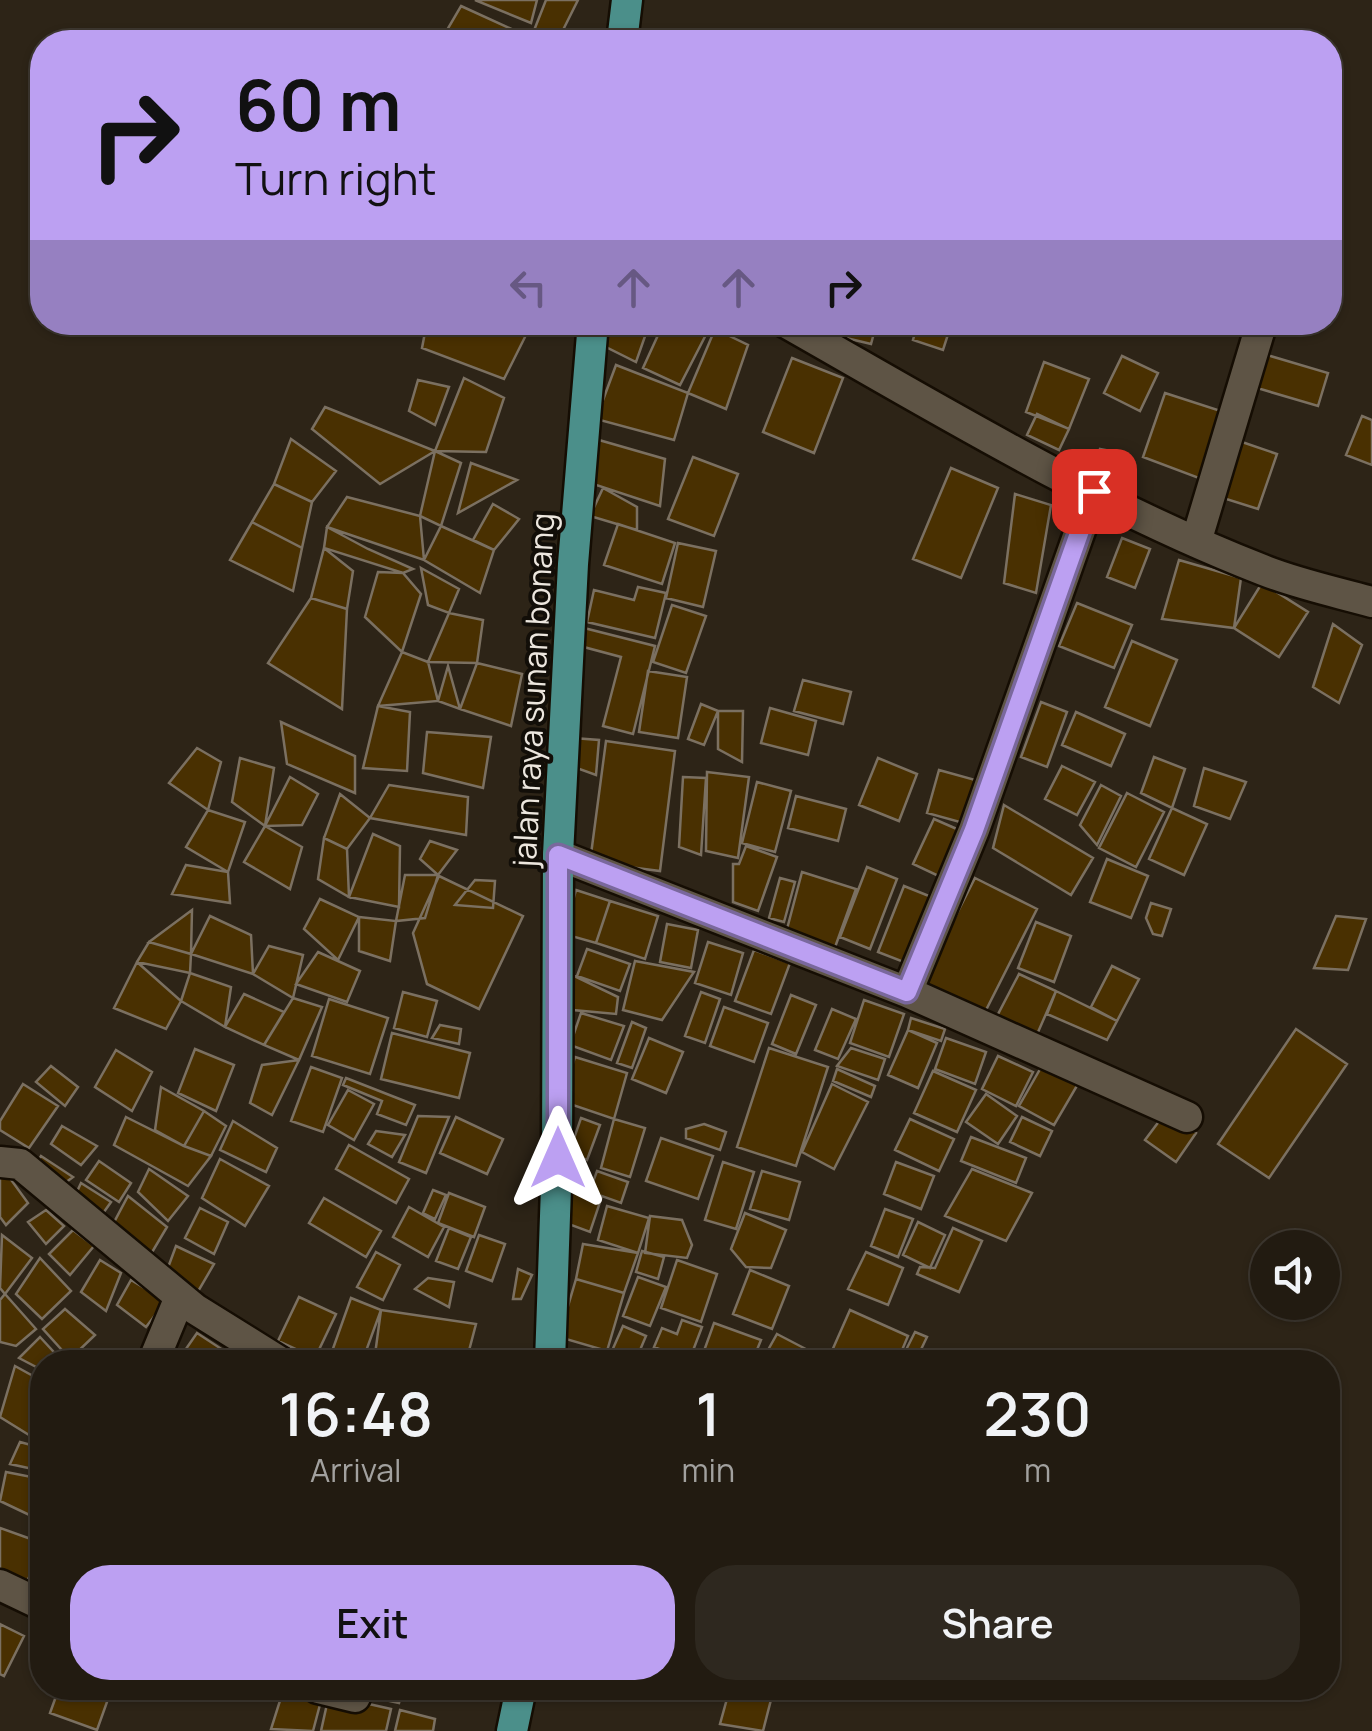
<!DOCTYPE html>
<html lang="en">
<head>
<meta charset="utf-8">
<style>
  :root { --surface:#221b11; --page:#2e281f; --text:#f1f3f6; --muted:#a2a19f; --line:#3f3931; --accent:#bca0f2 }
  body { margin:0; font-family:Manrope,sans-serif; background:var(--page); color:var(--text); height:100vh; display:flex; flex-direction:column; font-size:38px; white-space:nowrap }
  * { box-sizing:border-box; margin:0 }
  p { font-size:32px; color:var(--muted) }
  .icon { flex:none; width:55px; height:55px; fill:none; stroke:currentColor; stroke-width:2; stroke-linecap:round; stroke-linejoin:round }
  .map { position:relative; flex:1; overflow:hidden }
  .drawer { position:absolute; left:30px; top:1350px; width:1310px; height:350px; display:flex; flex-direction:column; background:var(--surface); border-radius:40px; box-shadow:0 2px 8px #0004,0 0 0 2px var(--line) }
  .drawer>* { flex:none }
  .guide { position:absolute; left:30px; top:30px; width:1312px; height:305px; border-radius:40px; box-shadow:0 2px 8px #0004,0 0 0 2px var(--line); background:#bca0f2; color:#111; overflow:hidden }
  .buttons { position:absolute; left:1250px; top:1230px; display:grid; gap:20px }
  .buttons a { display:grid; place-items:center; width:90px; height:90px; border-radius:50%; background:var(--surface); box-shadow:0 2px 8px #0004,0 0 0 2px var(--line); font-size:50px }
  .pin { position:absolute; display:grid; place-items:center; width:85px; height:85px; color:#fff; margin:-42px; border-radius:20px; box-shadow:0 5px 15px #0006 }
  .me { position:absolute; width:110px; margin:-55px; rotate:0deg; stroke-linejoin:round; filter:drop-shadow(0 0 8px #0008) }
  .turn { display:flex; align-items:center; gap:35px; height:210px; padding:0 40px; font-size:45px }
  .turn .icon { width:130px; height:130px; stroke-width:2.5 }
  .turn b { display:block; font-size:70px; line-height:85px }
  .lanes { display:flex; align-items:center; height:95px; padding:0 40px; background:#0003; justify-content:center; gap:50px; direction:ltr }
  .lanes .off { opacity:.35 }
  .eta { display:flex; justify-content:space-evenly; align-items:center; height:170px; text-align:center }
  .eta b { font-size:60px; font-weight:600; line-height:70px }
  .button { display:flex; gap:20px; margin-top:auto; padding:20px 40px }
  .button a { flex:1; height:115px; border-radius:40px; background:var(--accent); color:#111; font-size:40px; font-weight:600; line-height:115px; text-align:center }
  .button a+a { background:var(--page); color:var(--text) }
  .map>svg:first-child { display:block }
</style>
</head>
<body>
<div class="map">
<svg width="1372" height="1731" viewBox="0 0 1372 1731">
  <rect width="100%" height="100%" fill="#2d2417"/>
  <!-- building -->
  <path fill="#493001" stroke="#7b7061" stroke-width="2.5" d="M475 0H537L531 23Z
    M546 0H578L557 42H548L533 33Z
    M461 6 518 32 514 42H440Z
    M427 322H497L527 333 504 379 422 348Z
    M604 322H650L636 362 600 344Z
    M664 322 712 323 680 385 643 368Z
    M841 322H877L871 344 838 336Z
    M918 322H952L943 350 913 340Z
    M715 329 748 345 726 409 688 393Z
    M1267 355 1328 373 1318 406 1257 388Z
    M1122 356 1158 373 1140 411 1104 393Z
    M792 358 843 378 814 453 763 432Z
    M1044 362 1089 379 1069 429 1026 412Z
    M616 365 688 393 674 440 596 419Z
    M464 378 504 398 486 452 435 451Z
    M418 380 449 387 435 425 409 411Z
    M1165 393 1227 413 1204 480 1143 457Z
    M325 407 435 451 380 484 312 429Z
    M1037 414 1069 429 1059 450 1027 435Z
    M1362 416 1372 420V465L1346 455Z
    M592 438 665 459 660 506 587 482Z
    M291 439 336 471 312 502 274 484Z
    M1242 442 1277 454 1258 509 1223 498Z
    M1100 449 1121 453 1115 482 1090 470Z
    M435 451 461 463 441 526 420 516Z
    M693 457 738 474 714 536 668 519Z
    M471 463 517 480 458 513Z
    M951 468 998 488 961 578 913 559Z
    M274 484 312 502 302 548 252 522Z
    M603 488 637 507V530L590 516Z
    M1015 494 1051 505 1036 593 1004 583Z
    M347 497 420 516 424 560 327 527Z
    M493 504 519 519 494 550 473 540Z
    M252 522 302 548 293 591 230 560Z
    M618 524 675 543 662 584 604 565Z
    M441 526 494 550 480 593 424 560Z
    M327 527 368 549 413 569 403 573 324 548Z
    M1122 538 1150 549 1135 588 1107 577Z
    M678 543 716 551 703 607 666 598Z
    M324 548 353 571 347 609 311 598Z
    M1179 560 1241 578 1234 628 1162 619Z
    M421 568 459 589 449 613 428 605Z
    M378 572 403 573 421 594 402 652 365 617Z
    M1262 583 1308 612 1279 657 1234 628Z
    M638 587 666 593 655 638 587 622 594 590 634 600Z
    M311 598 347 609 342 709 268 663Z
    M1077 603 1132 625 1114 668 1059 646Z
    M672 605 706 616 686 673 653 662Z
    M449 613 483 620 477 663 428 662Z
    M1333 624 1362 645 1339 703 1313 687Z
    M584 628 655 646 633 734 603 726 621 657 580 646Z
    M1132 641 1177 660 1150 726 1105 707Z
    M402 652 428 662 438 701 378 706Z
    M477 663 522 674 511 726 460 709Z
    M448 666 460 709 438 701Z
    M648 671 687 677 678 738 639 732Z
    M803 680 851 692 843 724 794 711Z
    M1041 702 1067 712 1047 767 1021 757Z
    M701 704 718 711 704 745 688 739Z
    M378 706 410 712 407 771 363 768Z
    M770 708 816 721 808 755 761 743Z
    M718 711H743L742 762 718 749Z
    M1076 712 1125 734 1111 766 1062 745Z
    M281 722 355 756V793L287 764Z
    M427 732 491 737 483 788 423 773Z
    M573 738 599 740 596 775 571 766Z
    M606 741 675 751 660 871 590 862Z
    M197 748 221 762 208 810 169 783Z
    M1154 757 1185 769 1172 808 1141 793Z
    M240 758 274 768 265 826 232 802Z
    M878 758 917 774 899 821 859 805Z
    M1062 766 1095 782 1077 815 1045 799Z
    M1204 768 1246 782 1230 819 1194 806Z
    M939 770 979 781 967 824 927 813Z
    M707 772 749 777 738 858 706 851Z
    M290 777 318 794 302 825 265 826Z
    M683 777 706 778 701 855 679 847Z
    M757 782 791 791 775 852 742 843Z
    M389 785 468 797 466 835 370 818Z
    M1101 785 1121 796 1097 845 1080 825Z
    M1127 793 1164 812 1136 867 1099 848Z
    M340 794 370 818 347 849 324 838Z
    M796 796 846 809 838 841 788 828Z
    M1004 805 1093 858 1071 895 993 848Z
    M1172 808 1207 824 1184 875 1149 859Z
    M208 810 245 822 228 872 186 847Z
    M934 819 966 833 945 879 913 864Z
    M265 826 302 847 290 889 244 862Z
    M373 834 400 846 399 907 349 897Z
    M324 838 347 849 349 897 318 879Z
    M430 841 457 850 438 875 420 859Z
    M746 846 777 857 758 911 733 902V864H739Z
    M1107 859 1148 876 1131 918 1090 902Z
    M186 865 228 872 230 903 172 894Z
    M867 867 897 879 870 949 840 937Z
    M802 872 856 889 834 950 787 929Z
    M405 875H438L425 918 396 921Z
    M439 876 523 916 479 1009 427 984 413 933Z
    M780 878 795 882 784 922 769 918Z
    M975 878 1037 909 981 1020 919 988Z
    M475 880 495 881 493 908 455 905Z
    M904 886 939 900 914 966 878 952Z
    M576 890 610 901 596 943 564 934Z
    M320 899 359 917 338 960 304 929Z
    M610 901 658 916 645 959 596 943Z
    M1151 903 1171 909 1162 936 1153 934 1146 918Z
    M192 910 191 954 149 942Z
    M210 916 251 935 253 974 191 954Z
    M1336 916 1366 919 1348 970 1314 968Z
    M359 917 396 921 390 961 359 951Z
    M1036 922 1071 936 1054 982 1018 968Z
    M667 924 698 930 691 968 660 962Z
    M149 942 191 954 190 973 137 962Z
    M708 942 743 953 731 995 695 983Z
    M269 946 303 955 293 998 253 974Z
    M587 949 630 964 620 991 577 976Z
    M754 950 790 963 771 1014 735 1001Z
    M318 952 360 971 347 1002 296 984Z
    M635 961 694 972 662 1020 623 1010Z
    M137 962 181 1001 166 1029 114 1008Z
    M1112 966 1139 979 1117 1021 1091 1007Z
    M566 972 618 997 616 1014 562 1009Z
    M190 973 231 987 225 1027 181 1001Z
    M1019 974 1056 991 1035 1039 996 1018Z
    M1056 991 1117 1021 1107 1040 1047 1014Z
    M403 992 437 1001 427 1037 394 1028Z
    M701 992 720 999 705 1043 685 1036Z
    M244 994 284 1012 264 1045 225 1027Z
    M791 995 816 1005 796 1054 772 1044Z
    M293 998 322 1007 299 1060 264 1045Z
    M329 999 388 1018 370 1074 312 1056Z
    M864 1000 904 1014 889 1057 850 1043Z
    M724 1007 768 1023 754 1062 710 1046Z
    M832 1009 856 1019 838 1059 815 1050Z
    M581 1013 624 1026 611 1060 570 1045Z
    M911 1018 945 1029 941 1041 908 1030Z
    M632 1022 646 1028 632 1068 617 1063Z
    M440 1025 461 1029 459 1044 432 1038Z
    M1296 1029 1347 1064 1269 1178 1218 1144Z
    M908 1030 937 1043 918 1088 888 1075Z
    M392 1033 470 1053 459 1098 381 1079Z
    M649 1038 683 1052 666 1093 632 1079Z
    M946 1038 986 1052 975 1084 935 1069Z
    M769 1048 828 1067 796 1166 737 1147Z
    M851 1048 885 1059 878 1080 837 1066Z
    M195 1049 234 1065 216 1111 178 1093Z
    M116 1050 152 1072 132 1111 95 1087Z
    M998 1056 1033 1072 1016 1106 982 1089Z
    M575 1057 627 1073 614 1119 561 1101Z
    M299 1060 272 1115 250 1103 262 1065Z
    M1043 1064 1078 1084 1054 1125 1019 1106Z
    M51 1066 78 1087 65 1106 36 1082Z
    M311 1067 342 1078 323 1132 291 1121Z
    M837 1069 875 1086 871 1097 833 1081Z
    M933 1071 976 1090 957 1132 914 1113Z
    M346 1078 415 1105 406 1125 377 1114 382 1101 343 1085Z
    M23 1084 58 1106 29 1148 0 1130V1121Z
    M832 1084 868 1102 834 1169 802 1152Z
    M161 1087 204 1111 184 1146 155 1130Z
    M348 1090 374 1104 354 1140 328 1125Z
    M986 1094 1017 1116 998 1144 966 1122Z
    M204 1111 226 1126 211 1156 184 1146Z
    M1166 1112 1196 1133 1176 1162 1145 1140Z
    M418 1116 449 1117 426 1173 399 1162Z
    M126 1117 184 1146 211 1156 188 1186 114 1145Z
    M456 1117 503 1139 487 1174 440 1153Z
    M1022 1117 1052 1131 1040 1156 1010 1142Z
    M581 1118 600 1125 587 1160 569 1153Z
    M614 1119 645 1128 630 1177 601 1168Z
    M910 1119 954 1139 939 1171 895 1150Z
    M233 1121 277 1148 266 1172 220 1150Z
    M704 1124 726 1132 720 1150 686 1138V1129Z
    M62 1126 97 1146 81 1165 51 1144Z
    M376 1131 405 1135 392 1157 368 1144Z
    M971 1137 1026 1158 1016 1183 961 1161Z
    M661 1138 713 1156 698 1199 646 1181Z
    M349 1145 409 1179 396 1203 336 1169Z
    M41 1156 73 1177 61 1186 35 1166Z
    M220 1159 269 1186 245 1226 202 1198Z
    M99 1161 131 1183 119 1202 86 1180Z
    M723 1162 754 1172 736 1229 705 1220Z
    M896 1162 934 1176 921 1209 884 1194Z
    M149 1169 188 1196 168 1221 138 1192Z
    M972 1169 1032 1193 1006 1241 945 1216Z
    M4 1170 28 1203 6 1225 0 1217V1173Z
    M597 1171 628 1182 621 1203 602 1196 590 1232 563 1222 565 1181 593 1182Z
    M762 1171 800 1182 789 1220 750 1209Z
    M81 1183 111 1202 99 1219 74 1198Z
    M433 1190 446 1195 435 1219 423 1213Z
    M449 1193 485 1207 474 1237 438 1223Z
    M128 1196 167 1227 148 1259 111 1228Z
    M324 1198 381 1231 366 1257 309 1223Z
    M607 1206 649 1218 638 1253 598 1240Z
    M409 1207 444 1227 428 1257 393 1237Z
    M200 1208 228 1222 214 1254 185 1238Z
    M885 1209 913 1219 898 1257 871 1246Z
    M46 1210 64 1226 46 1244 28 1222Z
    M745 1213 786 1230 771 1268 746 1267 731 1249Z
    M650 1216 682 1220 692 1245 687 1258 645 1253Z
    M918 1222 945 1235 930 1268 903 1255Z
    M449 1228 471 1237 458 1269 436 1261Z
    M953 1228 982 1241 959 1292 917 1274 920 1267 935 1268Z
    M73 1230 94 1246 70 1275 49 1254Z
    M2 1235 32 1258 5 1294 0 1288Z
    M479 1235 505 1244 492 1281 466 1271Z
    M583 1244 638 1253 624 1293 576 1279Z
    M176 1246 214 1264 196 1295 166 1273Z
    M642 1251 664 1257 658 1279 636 1272Z
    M376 1252 400 1265 383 1300 357 1287Z
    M866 1252 903 1268 888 1305 848 1289Z
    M40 1258 71 1291 42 1319 16 1294Z
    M100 1260 121 1273 106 1311 81 1292Z
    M677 1260 717 1274 701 1322 661 1308Z
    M518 1269 532 1275 521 1299H513Z
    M750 1270 789 1286 772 1329 733 1314Z
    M638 1277 666 1287 650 1326 623 1316Z
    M428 1278 454 1282 449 1307 415 1289Z
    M576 1279 624 1293 607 1351 559 1337Z
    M131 1280 166 1301 146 1327 117 1305Z
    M5 1294 36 1329 16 1346 0 1342V1300Z
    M299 1297 336 1314 315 1358 278 1341Z
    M351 1298 381 1310 362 1362H344L330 1357Z
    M65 1309 95 1335 70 1359 43 1329Z
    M381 1310 476 1324 466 1362H374Z
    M850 1310 908 1336 897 1362H853L831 1353Z
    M682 1320 702 1327 689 1361 654 1347 662 1328 677 1334Z
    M714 1323 761 1340 752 1362H700Z
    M623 1326 646 1336 635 1362 611 1353Z
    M915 1332 927 1337 915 1362H900Z
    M197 1333 226 1352 219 1362H185L179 1359Z
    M777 1334 823 1358 821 1362H789L768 1350Z
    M40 1337 63 1362H42V1370L19 1358Z
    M15 1366 42 1381V1443L0 1417Z
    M20 1442 42 1448V1471L10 1464Z
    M6 1472 42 1479V1521L0 1501Z
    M0 1528 42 1543V1554L23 1588 0 1576Z
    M0 1624 24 1636 4 1676 0 1674Z
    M59 1688H112L97 1730 50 1713Z
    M284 1688 322 1697 313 1731 271 1729Z
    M359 1688H403L399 1703 357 1694Z
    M730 1688H774L763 1731 720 1724Z
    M329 1695 391 1709 386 1731H321Z
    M400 1710 435 1719 433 1731H395Z"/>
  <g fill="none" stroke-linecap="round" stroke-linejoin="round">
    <!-- minor casing -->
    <g stroke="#150d03" stroke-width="35">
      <path id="minor" d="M785 322C940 410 1096 505 1263 570 1298 584 1336 592 1372 602
        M1196 542 1262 322
        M558 855 907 992 1187 1117
        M907 992 974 830 1094 491
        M0 1162 20 1164 195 1309 280 1362
        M153 1362 180 1297
        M0 1585 42 1605
        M318 1688 355 1697"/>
    </g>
    <!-- major casing -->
    <g stroke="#150d03" stroke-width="35">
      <path id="major" d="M622 42 627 0
        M550 1362 557 1158 558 855 573 564 593 322
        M512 1731 521 1688"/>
    </g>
    <!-- minor -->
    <use href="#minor" stroke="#5e5445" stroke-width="30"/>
    <!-- major -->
    <use href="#major" stroke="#4b8f8a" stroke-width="30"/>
  </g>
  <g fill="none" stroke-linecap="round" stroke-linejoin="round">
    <!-- route casing -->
    <g stroke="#7a689d" stroke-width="25">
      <path id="route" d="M558 1158V855L907 992 974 830 1094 491"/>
    </g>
    <!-- route -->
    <use href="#route" stroke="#bca0f2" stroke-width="18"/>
  </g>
  <g text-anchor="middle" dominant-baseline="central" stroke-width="8" stroke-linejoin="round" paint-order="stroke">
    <!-- street labels -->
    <g font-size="32" fill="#ece6de" stroke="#120e08">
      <text transform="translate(533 690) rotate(-87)">jalan raya sunan bonang</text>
    </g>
  </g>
</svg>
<div class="buttons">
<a><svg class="icon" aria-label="sound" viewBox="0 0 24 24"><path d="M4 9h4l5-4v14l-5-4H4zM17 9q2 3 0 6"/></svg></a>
</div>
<div class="pin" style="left:1094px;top:491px;background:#d93025"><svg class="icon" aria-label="arrive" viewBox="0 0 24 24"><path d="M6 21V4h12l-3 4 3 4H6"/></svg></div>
<svg class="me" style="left:558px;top:1158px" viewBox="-20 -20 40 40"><path d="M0-17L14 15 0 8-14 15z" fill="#bca0f2" stroke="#fff" stroke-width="4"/></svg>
<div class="guide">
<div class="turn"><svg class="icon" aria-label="right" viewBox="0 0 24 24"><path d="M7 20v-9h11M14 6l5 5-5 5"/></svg><div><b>60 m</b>Turn right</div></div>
<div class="lanes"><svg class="icon off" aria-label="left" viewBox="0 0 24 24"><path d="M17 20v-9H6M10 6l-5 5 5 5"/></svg><svg class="icon off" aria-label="ahead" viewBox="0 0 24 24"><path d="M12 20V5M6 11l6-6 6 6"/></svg><svg class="icon off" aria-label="ahead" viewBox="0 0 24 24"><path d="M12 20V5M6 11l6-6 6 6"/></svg><svg class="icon" aria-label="right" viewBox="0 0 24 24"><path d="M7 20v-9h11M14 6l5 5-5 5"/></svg></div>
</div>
<section class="drawer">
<div class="eta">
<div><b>16:48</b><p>Arrival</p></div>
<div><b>1</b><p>min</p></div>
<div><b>230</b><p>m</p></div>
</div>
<div class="button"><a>Exit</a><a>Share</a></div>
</section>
</div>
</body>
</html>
